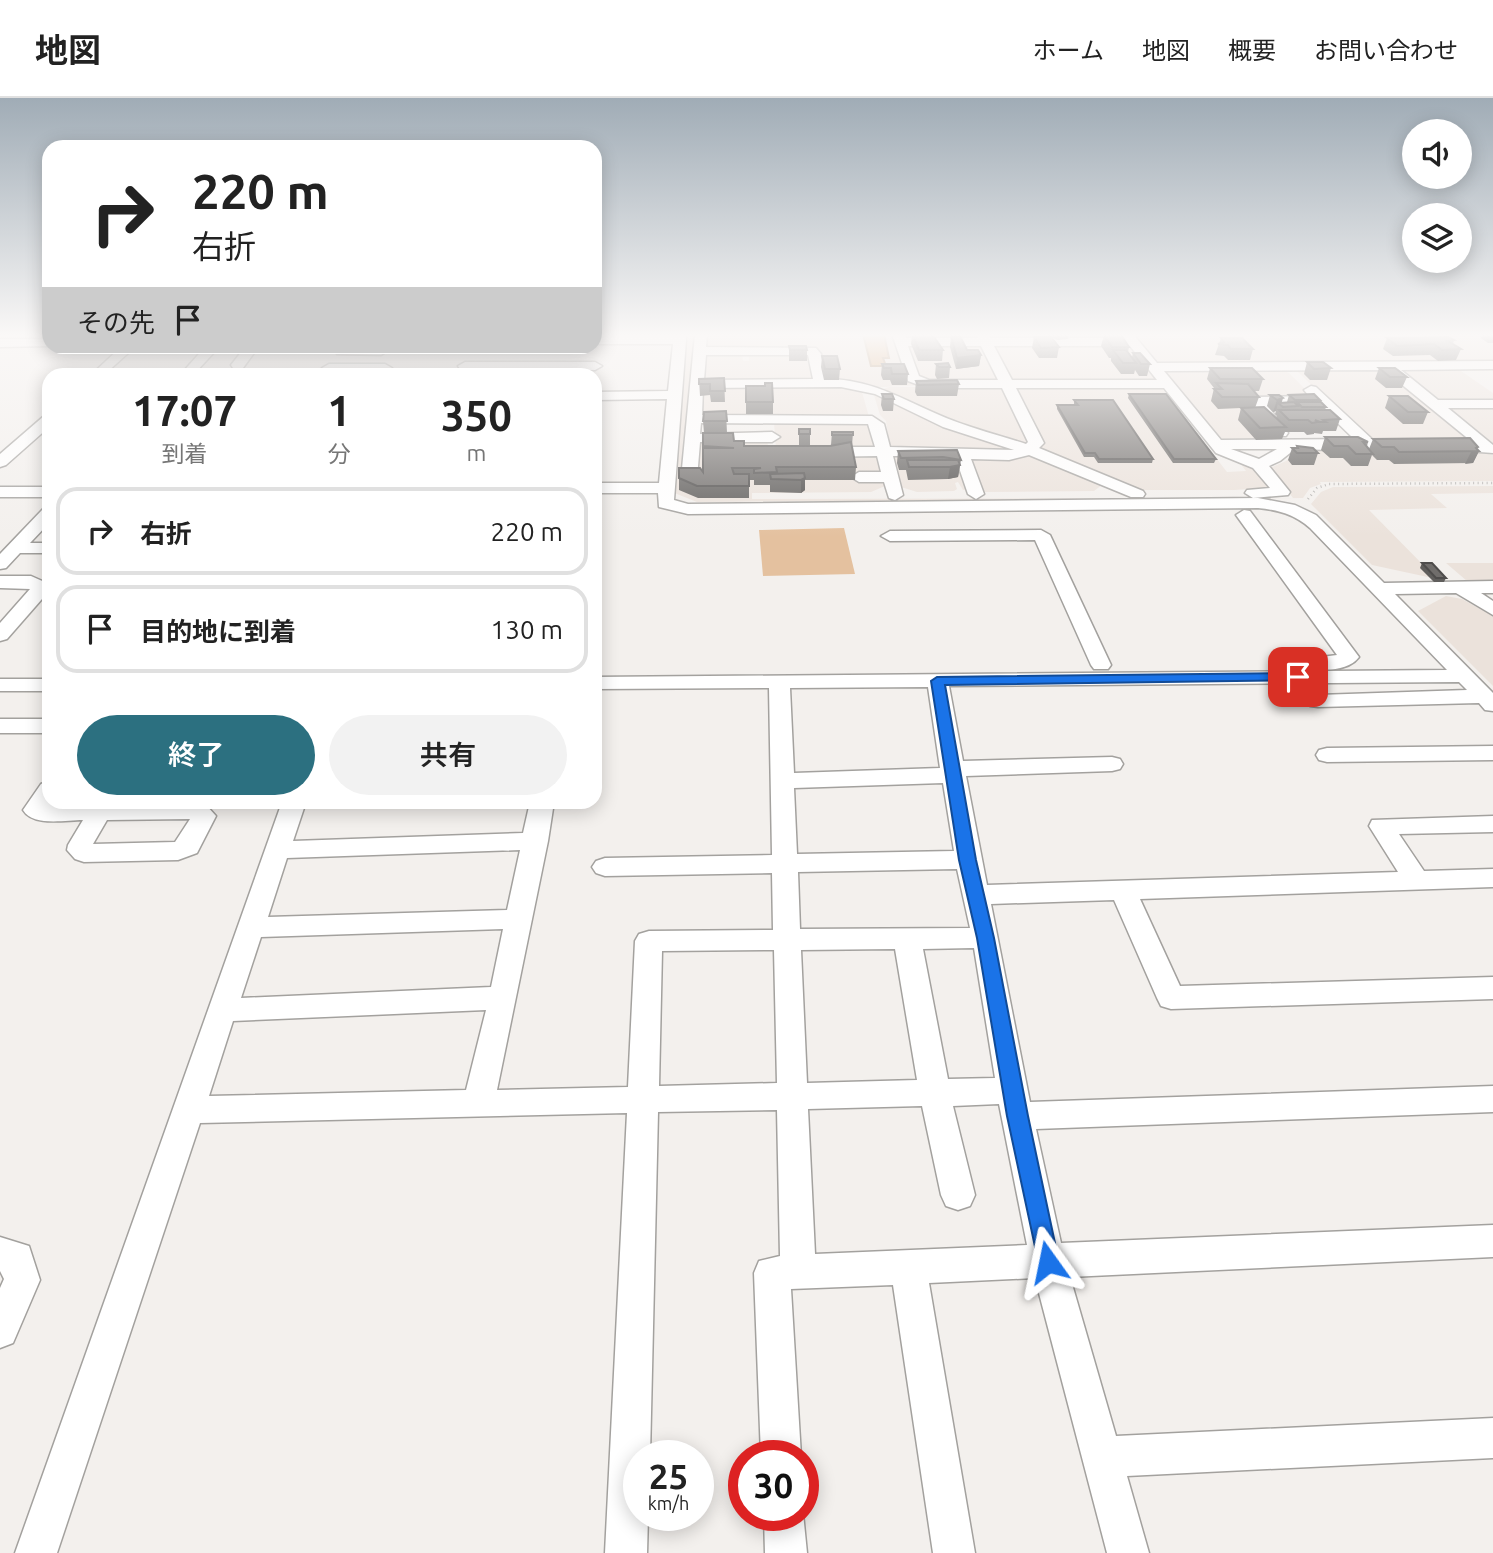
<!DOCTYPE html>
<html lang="ja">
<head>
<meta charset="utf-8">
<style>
  :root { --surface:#fff; --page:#f2f2f2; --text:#222; --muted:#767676; --line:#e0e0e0; --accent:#2c7080 }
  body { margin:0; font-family:Ubuntu,"Noto Sans JP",sans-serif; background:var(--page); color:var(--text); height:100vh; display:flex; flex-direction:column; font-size:26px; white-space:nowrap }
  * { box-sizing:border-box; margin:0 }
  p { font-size:23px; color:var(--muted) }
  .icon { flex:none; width:38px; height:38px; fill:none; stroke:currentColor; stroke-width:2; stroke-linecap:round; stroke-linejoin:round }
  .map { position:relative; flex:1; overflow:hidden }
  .side { position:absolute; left:42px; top:270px; width:560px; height:441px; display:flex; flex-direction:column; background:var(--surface); border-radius:21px; box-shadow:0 4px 18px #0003 }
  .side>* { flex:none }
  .banner { position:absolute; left:42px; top:42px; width:560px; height:214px; border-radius:21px; box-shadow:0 4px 18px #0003; background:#fff; color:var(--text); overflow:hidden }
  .buttons { position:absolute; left:1402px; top:21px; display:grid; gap:14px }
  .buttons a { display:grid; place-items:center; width:70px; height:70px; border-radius:50%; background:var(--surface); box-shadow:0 4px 18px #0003; font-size:35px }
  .speed { position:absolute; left:623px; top:1342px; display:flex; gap:14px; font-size:35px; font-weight:700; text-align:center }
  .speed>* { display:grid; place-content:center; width:91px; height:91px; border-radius:50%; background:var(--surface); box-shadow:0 4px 18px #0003; line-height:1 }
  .speed small { font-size:18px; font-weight:400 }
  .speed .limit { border:10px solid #d22; background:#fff; color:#111 }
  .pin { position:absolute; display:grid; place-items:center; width:60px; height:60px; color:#fff; margin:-30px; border-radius:14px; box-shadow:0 4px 10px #0006 }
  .me { position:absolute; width:77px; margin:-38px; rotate:348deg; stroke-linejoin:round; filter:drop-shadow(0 0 5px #0008) }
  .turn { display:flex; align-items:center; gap:24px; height:147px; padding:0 35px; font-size:32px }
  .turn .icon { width:91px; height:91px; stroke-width:2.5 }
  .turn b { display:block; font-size:49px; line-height:60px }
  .then { display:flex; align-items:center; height:66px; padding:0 35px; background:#0003; gap:14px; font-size:26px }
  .eta { display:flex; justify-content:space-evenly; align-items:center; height:119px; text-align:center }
  .eta b { font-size:42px; font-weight:600; line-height:49px }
  .cta { display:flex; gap:14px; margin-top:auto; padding:14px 35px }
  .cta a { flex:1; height:80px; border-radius:42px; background:var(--accent); color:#fff; font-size:28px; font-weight:600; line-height:80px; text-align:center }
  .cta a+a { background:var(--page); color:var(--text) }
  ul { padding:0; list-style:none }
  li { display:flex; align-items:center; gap:21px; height:88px; margin:0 14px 10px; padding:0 21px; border:4px solid var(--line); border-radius:21px }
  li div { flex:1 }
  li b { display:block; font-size:26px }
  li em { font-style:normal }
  header { display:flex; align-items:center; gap:42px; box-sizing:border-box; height:98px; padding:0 35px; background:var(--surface); border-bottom:2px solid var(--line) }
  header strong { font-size:33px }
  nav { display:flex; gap:38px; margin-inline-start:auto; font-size:24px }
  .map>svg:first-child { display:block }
</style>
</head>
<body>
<header>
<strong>地図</strong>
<nav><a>ホーム</a><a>地図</a><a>概要</a><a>お問い合わせ</a></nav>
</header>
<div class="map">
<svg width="1493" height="1455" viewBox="0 0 1493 1455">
  <rect width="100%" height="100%" fill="#f3f0ed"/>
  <!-- built -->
  <path fill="#ebe2db" d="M685 236H695V343L767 342 769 353 878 357 885 388 871 394 752 395V401L1293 400 1270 370 1286 363 1304 348 1479 353 1493 357V383L1320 384 1321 386 1310 390 1303 400 697 404 672 394Z
    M706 236H895L910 281 922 287 863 290 823 284 817 251H713L705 249Z
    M1135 236H1493V265H1159Z
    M904 245 983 246 1001 283 937 285 920 282Z
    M1128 247 1156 283H1009L992 248Z
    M742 256 743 263H749V256H811L815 282H700L701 257Z
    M1381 270 1471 341 1402 347 1367 341 1297 273Z
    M1281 271 1289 275 1309 295 1305 299 1249 300 1285 343 1231 344 1220 340 1166 274Z
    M1396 272 1461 273 1493 295V304L1435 303Z
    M844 287 862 294 869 319H697L699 289Z
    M1015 288 1161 289 1227 374 1246 373 1236 360 1254 369 1270 386 1265 390 1234 392H1144L1121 384 1043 353 1023 313Z
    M889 289H1005L1031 345 1027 348 953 324 883 291Z
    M874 297H880L1021 352 1016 355 890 349 886 323 880 317Z
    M1448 308H1493V349L1444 311Z
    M774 324H855L869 326 877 349 868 352H776Z
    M951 355 971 391 963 392 958 384 955 385 957 391 954 393 917 394 898 388 891 357Z
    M1037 357 1102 387 1094 393 985 394 978 391 967 360Z
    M1493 388V395L1431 396 1447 410 1369 412 1437 481 1372 467 1418 513 1446 498 1462 501 1493 518V588L1311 406 1321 394 1333 389Z
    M1446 465H1493V483H1467Z"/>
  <!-- green -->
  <path fill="#e4c19f" d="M844 430 855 476 763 478 759 432Z"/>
  <!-- water -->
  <path fill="#d5a06b" stroke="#a47f59" stroke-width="2" d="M863 236H884L889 260H883L886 268H871Z"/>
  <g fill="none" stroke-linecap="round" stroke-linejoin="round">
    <!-- minor casing -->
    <g stroke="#a3a19e" stroke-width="3">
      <path id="minor" d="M674 236H686V242L674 402 688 406 1258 400 1295 407 1316 417 1384 485 1493 483V495H1481L1493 503V517L1456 495 1395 496 1493 595V613L1485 612 1479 605 1318 609 1310 608 1307 603 1310 598 1318 597 1467 592 1459 584 949 588 963 663 1112 659 1120 661 1123 666 1120 671 1112 673 966 678 987 787 1398 774 1369 728 1372 722 1493 718V734L1399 736 1424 773 1493 771V789L1140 801 1180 888 1493 879V901L1171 911 1161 908 1157 900 1114 802 991 806 1030 1004 1493 988V1014L1036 1031 1061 1145 1493 1127V1159L1070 1179 1116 1338 1493 1320V1360L1127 1378 1149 1455H1107L1035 1180 929 1185 975 1455H933L893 1187 791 1191 801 1358H761L754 1175 759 1163 780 1158 777 1012 658 1014 650 1358H639V1418H648L647 1455H605L627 1015 200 1025 57 1455H15L282 704H306L293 743 523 735 530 704H554L548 743 497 992 628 989 635 843 639 836 649 833 773 832 772 775 605 778 596 775 592 769 596 763 605 760 772 757 769 590 595 591V579L1447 572 1310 430C1294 416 1278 412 1258 410L688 416 659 409 658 395H595V385H659L667 301 595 302V294L668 293 673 246H595V238H674ZM928 589 940 670 794 675 790 590ZM943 685 954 753 797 756 794 690ZM520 752 507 812 268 819 287 760ZM957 771 970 830 800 831 798 774ZM503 831 491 889 241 900 261 839ZM974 850 995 980 948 981 923 851ZM895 851 917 982 807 985 801 852ZM774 852 777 985 659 988 662 853ZM486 912 466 992 209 998 233 923ZM999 1006 1027 1147 815 1156 808 1011 922 1008 941 1097 946 1108 958 1112 970 1108 975 1097 953 1008Z
        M695 236H707L706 249 816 250 821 256 826 281C876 281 909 306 954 323 977 332 1002 338 1026 346L1028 344 1002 290H927L908 283 892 236H904L906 240H978L976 236H988L990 240H1124L1121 236H1133L1157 265 1493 263V271L1401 272 1438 302H1493V310H1448L1493 347V355L1440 351 1437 348 1440 345 1471 343 1384 272 1164 273 1221 342 1354 341 1318 306 1267 307 1288 335 1286 338H1276L1249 303 1256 299 1309 298 1304 292 1311 288 1316 289 1373 342 1402 344 1410 349 1402 354 1295 351 1280 363 1269 368 1290 394 1288 397 1253 400 1245 395 1247 392 1270 390 1253 370 1216 355 1164 290H1016L1044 345 1039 350 1143 393 1145 396 1143 399H1131L1029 357 1009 362 971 361 984 396 976 401 968 396 955 358H893L903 397 895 402 889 400 884 384H859L851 379 859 374H881L877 358 821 359 813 354 821 349H875L868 326 701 325 700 336 772 334 780 339 772 344H700L697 381 689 386 681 381ZM908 248H981L998 282H929L919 278ZM994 248H1130L1157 282H1012ZM706 257H808L813 281 704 282ZM841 289 875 296 943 329 1014 352 890 349 884 326 872 318 702 317 703 290ZM1231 351H1277L1259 361Z
        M0 241H49L50 248 0 249Z
        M122 248H136L105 276H92Z
        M206 248H220L194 276H181Z
        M246 248H259L243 270H233L231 267Z
        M342 249H381L387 253 381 257 337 256 336 253Z
        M465 264H595L602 268 595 272 460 271 458 268Z
        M329 266H385L392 270 385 274 324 273 322 270Z
        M49 317V329L6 367 0 369V356L44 318Z
        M0 389H49V399H0Z
        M49 410V425L30 445H49V455H20L6 470 0 471V456L43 411Z
        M1244 412 1250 413 1356 555 1359 559C1348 574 1321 573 1305 569L1302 565 1305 561 1337 557 1236 417Z
        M1041 432 1050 437 1111 567 1108 571H1094L1091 567 1035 442 890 443 881 438 890 433Z
        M0 478H31L49 486V493L7 541 0 543V525L30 491 0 490Z
        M0 581H49V593H0Z
        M0 621H49V635H0Z
        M1493 648V662L1327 664 1319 662 1316 657 1319 652 1327 650Z
        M49 683 51 706 197 705 206 707 216 718 197 755 178 762 84 764 75 761 67 752 68 747 83 722C65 722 33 729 23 712L41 686ZM190 721 175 744 93 746 107 722Z
        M0 1139 29 1148 40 1182 13 1245 0 1250V1190L4 1181 0 1173Z
        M803 1415 807 1455H765L764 1418H803Z"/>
    </g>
    <!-- path -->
    <path stroke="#b2b0ae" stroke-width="2.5" stroke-dasharray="1 3.5" stroke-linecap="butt" d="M1308 401 1317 390 1329 386 1493 385"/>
    <!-- minor -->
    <use href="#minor" fill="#fff" fill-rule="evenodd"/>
  </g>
  <!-- wall -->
  <path fill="#605e5c" d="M912 236 943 252 942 263H918L911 246Z
    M1049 236H1069L1068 241 1057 242 1051 239 1059 249 1057 260H1039L1032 250 1034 239H1051L1049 238Z
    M1483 236H1493V245H1488L1481 240Z
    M1104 237 1129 249 1128 254 1132 259 1133 255 1150 266 1147 278H1139L1135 272 1134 276H1121L1111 263V260H1109L1101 248Z
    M951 238 967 252 981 257 979 268 956 271 950 249Z
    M1221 240 1253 251 1250 262H1228L1224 258 1215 257Z
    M1387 240 1454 242 1453 246 1461 251 1456 262 1438 263 1430 257 1393 258 1383 251Z
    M789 248 807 252V263H789Z
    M822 258 840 271 839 282H824L821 269Z
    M1307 264 1331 270 1327 282H1310L1304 276Z
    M882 266 908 276 907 287H892L890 282H883L881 277Z
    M936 266 950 269 949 280 937 281 935 277Z
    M1210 270 1263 281 1259 293H1254L1259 299 1255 310 1276 320 1277 318 1275 316 1276 313 1273 314 1267 308 1270 297 1282 305 1287 304 1289 297 1320 302 1319 304 1326 309 1325 312 1340 321 1336 333H1323L1322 336 1314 335V336L1307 337 1304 334H1285L1282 341 1256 342 1238 322 1241 310 1218 311 1211 303 1214 290 1207 281Z
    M1379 270 1407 279 1402 290H1386L1375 281Z
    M724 280 725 304H711L710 297 700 298 699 281Z
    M916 283 959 286 957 298H917L915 294Z
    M746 288 773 304V316H746Z
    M882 296 894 301 893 313H883L881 307Z
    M1129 296 1216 361 1214 365H1173L1128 300Z
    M1389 298 1428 314 1423 326H1403L1385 310Z
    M1074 302 1153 361 1152 365H1098L1094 359H1084L1057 311V307H1074Z
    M726 313 727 335H704L703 323Z
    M799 331 810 336V348L831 347 832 334H853L852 348 856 369 855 382H805V392L801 395 770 394V387H754V382H749V400H698L679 392V380L703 374V335L744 348H799Z
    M1325 339 1368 344 1367 348 1369 351 1373 341 1478 349 1477 351 1479 353 1473 365 1394 366 1389 362H1377L1372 357 1368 368H1351L1343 360H1330L1321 352Z
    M1297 348 1318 355 1314 367H1292L1288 362 1292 350H1296Z
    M898 353 961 362 958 379 948 381 908 382 906 372H899L897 365Z
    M1422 465 1446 480 1444 484H1434L1420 470Z"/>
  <!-- shaded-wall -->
  <path fill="#4e4c4b" d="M981 257 979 268 956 271 957 260Z
    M1283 300 1281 307 1278 305 1276 313 1273 314 1277 302Z
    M1478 349 1476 353H1479L1473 365 1465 366 1471 354Z
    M960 367 958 379 948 381 950 369Z
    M805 380V392L801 395V382Z"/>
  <!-- building -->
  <path fill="#706d6b" stroke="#4e4c4b" stroke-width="2" d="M912 236H932L943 252H919Z
    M1104 237H1121L1129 249H1112Z
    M951 238H960L967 252H978L981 257 957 260Z
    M1034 239H1051L1059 249 1041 250Z
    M1448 239 1454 242 1448 243 1461 251 1442 252 1434 246 1397 248 1387 240Z
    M1221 240H1242L1253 251H1231L1228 247 1218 246 1224 244Z
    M789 248H806L807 252H790Z
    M1113 252H1126L1136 265H1123Z
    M1133 255H1140L1150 266H1141Z
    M822 258H837L840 271H825Z
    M1307 264H1323L1331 270 1314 271Z
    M948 265 950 269H939L936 266Z
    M882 266H904L908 276H892L891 270H884Z
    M1210 270H1252L1263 281H1220Z
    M1379 270H1395L1407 279H1390Z
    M724 280 725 293H710V286H699V281Z
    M957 282 959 286 918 287 916 283Z
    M765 285H772L773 304H746V288H765Z
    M1216 285 1248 286 1259 299H1222L1214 291H1222Z
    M882 296H892L894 301H884Z
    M1129 296H1166L1216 361H1174Z
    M1314 296 1320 302H1295L1289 297Z
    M1270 297H1279L1283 300 1277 302Z
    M1389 298H1408L1428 314H1408Z
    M1074 302H1113L1153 361H1099L1095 355H1085L1057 307H1078Z
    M1294 304 1298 308 1283 309 1278 305Z
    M1297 304H1321L1326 309H1302Z
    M1264 309 1286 329 1260 330 1241 310Z
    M1279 312H1330L1340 321 1323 322 1326 324H1320L1315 322 1318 324 1312 325 1308 322H1289Z
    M726 313 727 323H703L704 314Z
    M799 331H810V336H799Z
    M832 334H853V337H832Z
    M703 335H733L734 343H744V348H830L851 344 856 369H776L777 374 754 375V371L761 370H732L734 376H749V388H697L679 380V370H700L703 374V350H734L703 348Z
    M1325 339H1358L1368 344H1363L1373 356H1356L1348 348H1334Z
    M1470 340 1478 349 1476 350 1479 353 1399 354 1394 349H1382L1373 341Z
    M1297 348 1313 350 1318 355H1297L1292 350H1298Z
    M957 352 961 362 943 359 901 360 898 353Z
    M907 362H958L960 367 950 369H909Z
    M804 375 805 380 801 382 771 381 770 376Z
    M1422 465H1432L1446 480H1436Z"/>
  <!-- sky -->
  <linearGradient id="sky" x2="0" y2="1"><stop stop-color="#a0acb6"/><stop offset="0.54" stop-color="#faf8f7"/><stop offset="1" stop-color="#faf8f7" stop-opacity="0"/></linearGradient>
  <rect width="1493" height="439" fill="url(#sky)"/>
  <!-- route -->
  <path fill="#1a73e8" stroke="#114b97" stroke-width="2" d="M1298 575 1303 576V582L945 587 976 762 994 840 1028 1018 1059 1164 1056 1172 1048 1175 1040 1172 1007 1018 977 840 959 762 931 583 937 579Z"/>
</svg>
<div class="buttons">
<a><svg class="icon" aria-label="sound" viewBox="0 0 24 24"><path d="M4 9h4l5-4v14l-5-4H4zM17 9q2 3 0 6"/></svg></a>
<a><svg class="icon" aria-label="layers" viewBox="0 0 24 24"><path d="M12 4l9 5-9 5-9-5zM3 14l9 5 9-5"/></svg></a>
</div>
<div class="speed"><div>25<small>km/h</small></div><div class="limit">30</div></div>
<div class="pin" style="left:1298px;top:579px;background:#d93025"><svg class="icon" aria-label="arrive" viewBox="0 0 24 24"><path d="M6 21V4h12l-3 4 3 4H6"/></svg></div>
<svg class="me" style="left:1048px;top:1164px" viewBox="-20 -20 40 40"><path d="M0-17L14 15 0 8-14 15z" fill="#1a73e8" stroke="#fff" stroke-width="4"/></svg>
<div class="banner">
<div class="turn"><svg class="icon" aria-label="right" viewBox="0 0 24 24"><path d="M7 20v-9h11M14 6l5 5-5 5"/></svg><div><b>220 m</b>右折</div></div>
<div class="then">その先<svg class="icon" aria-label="arrive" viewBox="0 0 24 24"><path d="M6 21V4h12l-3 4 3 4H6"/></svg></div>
</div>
<section class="side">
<div class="eta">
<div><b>17:07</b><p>到着</p></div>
<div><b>1</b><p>分</p></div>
<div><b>350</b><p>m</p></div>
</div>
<ul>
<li><svg class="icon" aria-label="right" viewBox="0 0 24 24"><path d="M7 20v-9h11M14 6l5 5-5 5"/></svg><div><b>右折</b></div><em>220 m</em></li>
<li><svg class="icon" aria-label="arrive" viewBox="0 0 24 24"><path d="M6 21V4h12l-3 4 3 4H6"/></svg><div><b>目的地に到着</b></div><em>130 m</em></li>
</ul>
<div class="cta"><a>終了</a><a>共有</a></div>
</section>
</div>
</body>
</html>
